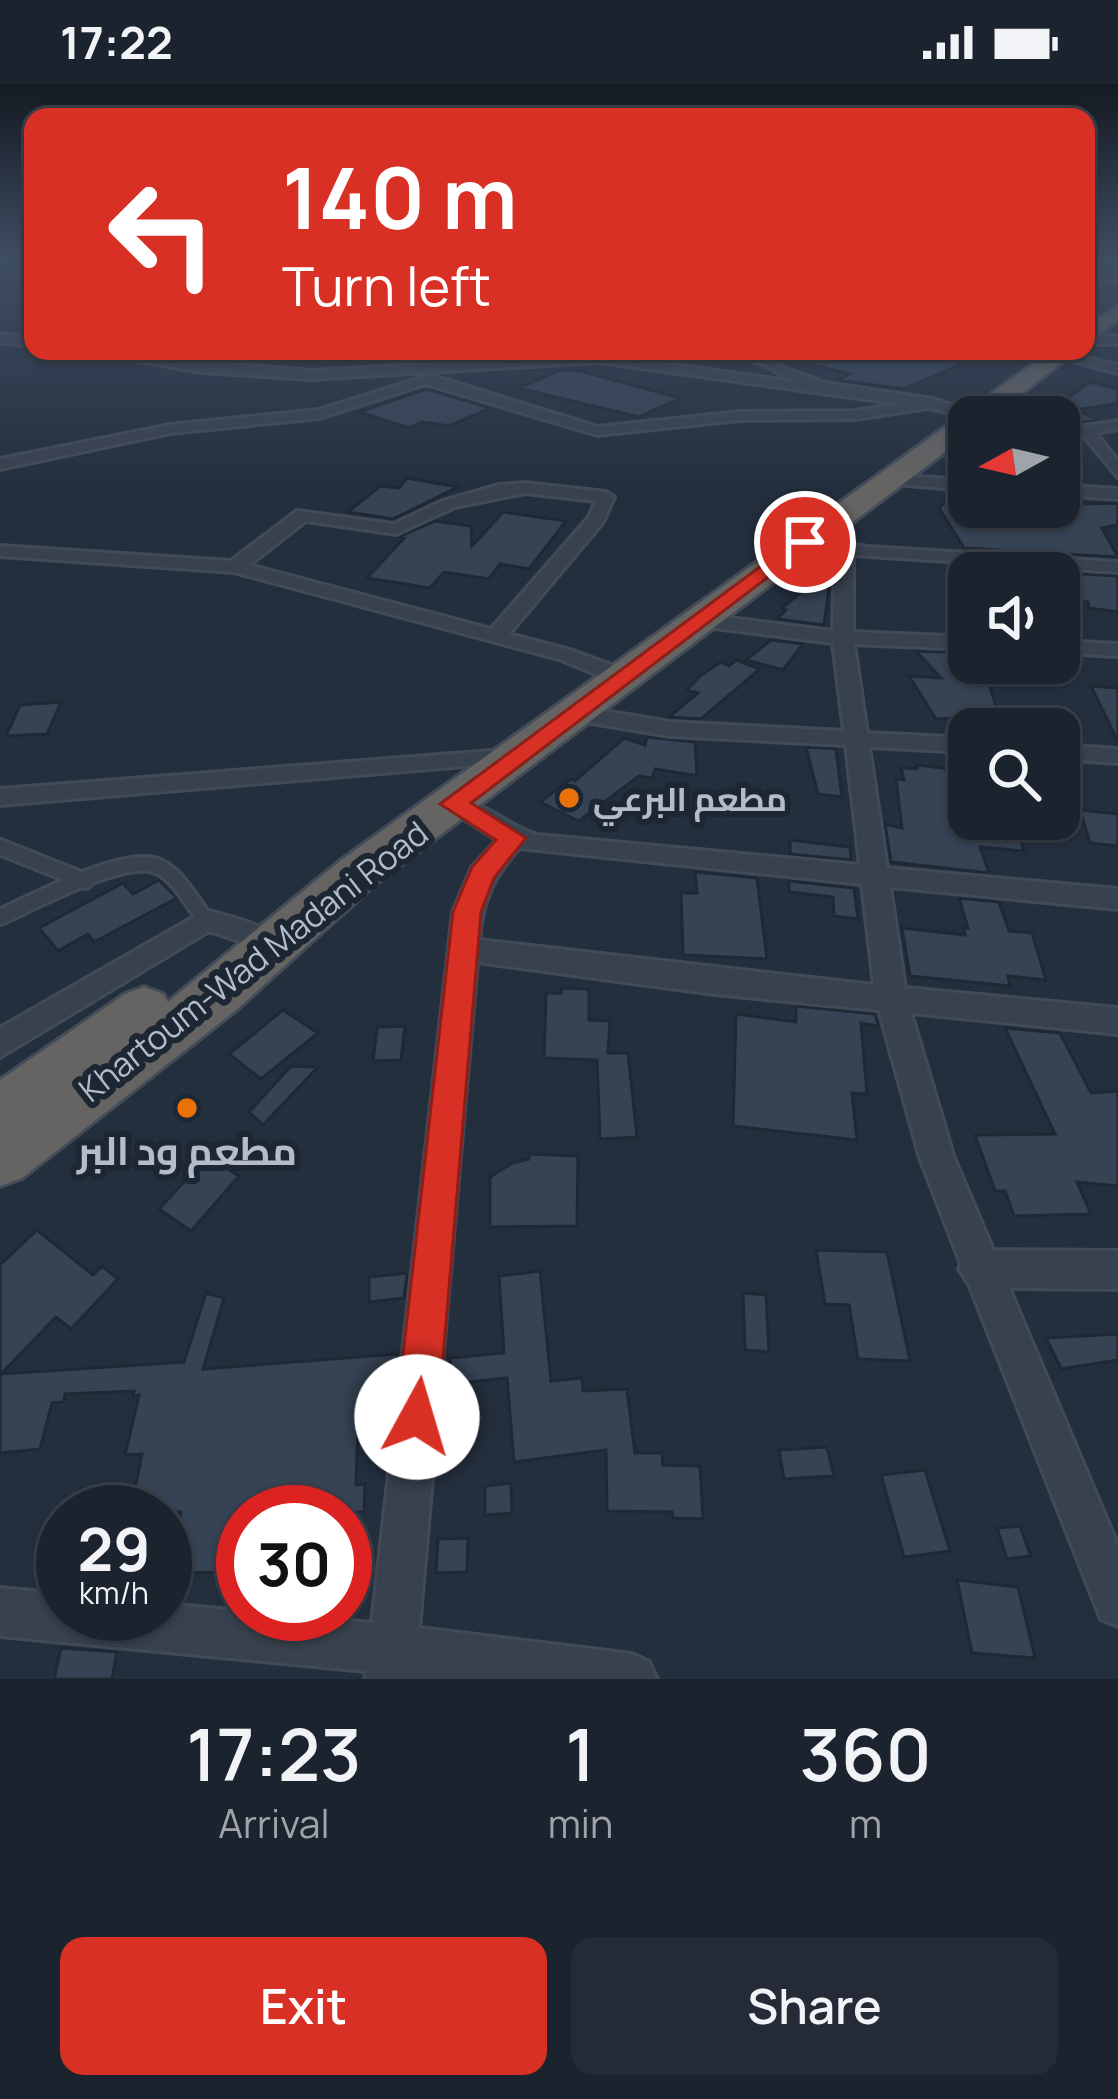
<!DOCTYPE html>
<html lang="en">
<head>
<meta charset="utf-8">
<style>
  :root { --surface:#1b232e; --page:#242b36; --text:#f1f3f6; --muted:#a0a4aa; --line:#39404a; --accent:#d93025 }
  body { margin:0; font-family:Manrope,Cairo,sans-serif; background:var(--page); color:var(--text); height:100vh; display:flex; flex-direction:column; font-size:45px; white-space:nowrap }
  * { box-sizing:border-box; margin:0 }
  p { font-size:39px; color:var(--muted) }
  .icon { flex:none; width:66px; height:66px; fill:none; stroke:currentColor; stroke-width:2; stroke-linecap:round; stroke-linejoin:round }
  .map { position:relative; height:1595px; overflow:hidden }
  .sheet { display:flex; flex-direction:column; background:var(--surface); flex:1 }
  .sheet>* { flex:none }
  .guide { position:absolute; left:24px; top:24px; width:1071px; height:252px; border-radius:24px; box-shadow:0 3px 9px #0004,0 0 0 3px var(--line); background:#d93025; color:#fff; overflow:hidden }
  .needle { width:78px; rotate:262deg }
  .controls { position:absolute; left:948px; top:312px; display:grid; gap:24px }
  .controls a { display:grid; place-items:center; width:132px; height:132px; border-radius:24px; background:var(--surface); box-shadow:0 3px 9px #0004,0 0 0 3px var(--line); font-size:60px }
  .speed { position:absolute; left:36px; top:1401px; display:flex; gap:24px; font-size:60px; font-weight:700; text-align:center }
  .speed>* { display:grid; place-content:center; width:156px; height:156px; border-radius:50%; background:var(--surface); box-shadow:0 3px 9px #0004,0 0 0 3px var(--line); line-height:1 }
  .speed small { font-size:30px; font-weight:400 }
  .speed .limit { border:18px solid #d22; background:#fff; color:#111 }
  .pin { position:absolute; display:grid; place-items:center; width:102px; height:102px; color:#fff; margin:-51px; border:6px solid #fff; border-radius:50%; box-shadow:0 3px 12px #0007 }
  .me { position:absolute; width:132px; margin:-66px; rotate:6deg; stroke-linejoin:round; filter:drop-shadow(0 0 9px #0008) }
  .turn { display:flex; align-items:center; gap:42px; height:252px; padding:0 60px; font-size:54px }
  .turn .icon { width:156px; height:156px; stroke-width:2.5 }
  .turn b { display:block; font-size:84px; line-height:102px }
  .eta { display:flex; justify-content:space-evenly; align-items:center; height:204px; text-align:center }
  .eta b { font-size:72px; font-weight:600; line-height:84px }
  .cta { display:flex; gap:24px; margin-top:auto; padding:24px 60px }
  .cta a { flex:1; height:138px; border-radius:24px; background:var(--accent); color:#fff; font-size:48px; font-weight:600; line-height:138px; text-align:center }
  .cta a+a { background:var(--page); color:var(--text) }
  .status { display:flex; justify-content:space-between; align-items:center; height:84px; padding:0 60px; background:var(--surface); direction:ltr }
  .status svg { height:33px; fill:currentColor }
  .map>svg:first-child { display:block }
</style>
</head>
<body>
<div class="status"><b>17:22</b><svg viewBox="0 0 49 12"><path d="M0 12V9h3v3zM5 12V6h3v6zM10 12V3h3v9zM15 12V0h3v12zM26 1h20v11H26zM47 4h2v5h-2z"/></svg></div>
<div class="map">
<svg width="1118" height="1595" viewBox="0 0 1118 1595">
  <rect width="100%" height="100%" fill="#242f3e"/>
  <!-- building -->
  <path fill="#364354" stroke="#1f2835" stroke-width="3" d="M801 267H935L971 276 904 305 838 296 850 290 791 276Z
    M561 286 580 287 680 314 639 333 518 304Z
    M1090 298 1118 305V319L1077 326 1097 336 1061 341 1054 332 1057 330 1041 333Z
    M426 305 491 324 449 342 423 338 409 344 359 328Z
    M407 394 458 403 393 435 348 428 380 402 399 404Z
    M956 409 969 410V423L1118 419V441L1102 444 1118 473 964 464 939 424Z
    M503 428 566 437 529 485 500 480 489 495 444 488 430 504 367 494 404 454 399 453 435 437 471 442 472 462Z
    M1020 486 1118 492V528L1089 524 1088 518 1059 516V489Z
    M819 493 830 497 824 541 777 535 786 526 782 524Z
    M771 556 803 560 783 586 746 576Z
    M916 567 969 569V596L988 598 1004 645H957L954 634 936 635 909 592 941 594Z
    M736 576 760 585 701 635 669 633 698 609 687 606 700 592 721 578 729 582Z
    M1091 602 1118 604V658Z
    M61 618 47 650 6 652 20 621Z
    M647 653 695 658 697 692 655 685 652 694 639 692 579 737 540 718 571 695 575 697 624 654 645 661Z
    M806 663 836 665 842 713 818 710Z
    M917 681 969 687V735L1016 740 1024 767 980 763 989 789 891 778 885 740 902 744 896 695 904 696 901 684 917 685Z
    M1080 726 1118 730V762L1090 759Z
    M790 756 850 763 851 776 790 770Z
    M695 788 757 794 767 875 683 871 681 809H697Z
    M159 796 177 814 94 858 88 850 58 867 39 844 123 799 133 810Z
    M789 797 854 804 858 835 834 832 833 813 789 808Z
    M959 814 999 818 1009 847 1032 849 1046 896 1008 892 1010 902 910 892 902 844 965 851 963 843 968 844Z
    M561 904 589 905V936L610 937 608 969H628L637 1053 600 1055 597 976 544 974 546 909H561Z
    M796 922 875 930 879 942 861 939 867 1010 852 1009 857 1056 733 1042 736 930 796 938Z
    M283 926 318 949 261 995 229 970Z
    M405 942 401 976 373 977 377 943Z
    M1005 944 1060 949 1091 1009 1118 1007V1102L1077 1098 1091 1130 1014 1132 1005 1107H995L975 1051 1055 1050Z
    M291 982 318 983 263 1041 249 1028Z
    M529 1070 578 1072 577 1142 490 1143V1093L512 1079 529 1075Z
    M208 1072 239 1092 191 1147 159 1125Z
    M37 1146 93 1191 102 1182 118 1195 71 1245 56 1233 1 1290 184 1278 206 1209 224 1214 203 1285 398 1270 394 1310 373 1312V1339L358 1341 356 1401 365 1400 364 1428H243V1488L169 1489 181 1428H130L142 1370 125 1371 139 1311 133 1312 134 1307 65 1310 64 1318 52 1319 40 1365 0 1369V1181Z
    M816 1166 887 1168 910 1277 858 1275 849 1221 825 1220Z
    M540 1187 551 1297 582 1294 583 1307 627 1305 635 1369H662L663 1381 700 1382 703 1435 673 1434 672 1428 607 1427 606 1366 514 1378 507 1294 450 1300V1274L504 1269 499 1192Z
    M407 1189 404 1214 369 1218V1193Z
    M743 1209 766 1211 769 1268 745 1266Z
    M1118 1250V1276L1061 1285 1046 1254Z
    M827 1363 834 1392 784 1395 779 1366Z
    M925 1386 950 1467 904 1473 881 1391Z
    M511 1399 512 1429 485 1431V1402Z
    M1020 1442 1031 1472 1007 1475 997 1444Z
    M468 1454 467 1488 436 1489 438 1455Z
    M957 1496 1018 1503 1035 1574 972 1569Z
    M61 1564 117 1568 112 1595H54Z"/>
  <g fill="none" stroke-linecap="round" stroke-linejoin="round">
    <!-- service casing -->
    <g stroke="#414a57" stroke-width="20">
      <path id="service" d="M0 763 85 797
        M0 833C34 818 118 772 154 781 176 787 192 819 206 836"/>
    </g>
    <!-- minor casing -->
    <g stroke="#414a57" stroke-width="6">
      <path id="minor" d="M1118 191V197L1086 199V193Z
        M0 250 33 254V262L0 258Z
        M1086 252H1118V260H1086Z
        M84 267 311 287 599 270 794 298 765 281 714 267 769 275 782 267H797L777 281 825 299 933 315 986 331 970 333 928 324 855 335 739 336 597 351 426 300 320 334 170 349 0 385V375L170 341 318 326 430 291 598 343 739 328 855 327 901 320 599 278 311 295 201 288Z
        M1057 267 1118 281V289L1057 273Z
        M1118 337V345L1096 349 1118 377V393L1083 351 1059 354V346Z
        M969 359V367L924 373 917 369Z
        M888 391 969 396V406L882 399V393Z
        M525 399 606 408 614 413 603 438 509 550 573 567 631 588V598H615L559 575 234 488 0 472V462L231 477 297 427 394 440 443 417 499 401ZM525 409 596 417 589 433 491 545 249 481 306 437 396 450 455 423Z
        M1059 401 1118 405V415L1059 411Z
        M805 453 868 463 1118 478V488L853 471V548L969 553V565L854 560 867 649 969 654V668L869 663 887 784 1118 805V825L890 803 905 904 1118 924V950L911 929 954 1074 993 1166 1118 1167V1205L1009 1204 1118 1462V1542L1101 1535 969 1200 959 1185 961 1180 920 1074 879 926 714 910 477 878 419 1544 632 1570 649 1578 657 1595H365L366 1587 0 1552V1504L63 1510V1530H165V1520L372 1539 453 828 472 783 497 756 441 720 444 714C474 708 508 744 538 751L860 781 846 661 670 652 574 636 563 629 574 622 670 638 844 647 833 559 699 542 689 536 699 530 833 547 835 468 799 462 796 458ZM519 764 862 800 874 901 479 856C482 817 493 793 519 764Z
        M1059 557 1118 560V572L1059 569Z
        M1059 661 1118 665V679L1059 675Z
        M516 665 524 667 528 672 524 677 0 721V705Z
        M206 826C236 835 269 839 286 867L282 875H262L242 858 209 847 0 973V944Z"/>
    </g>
    <!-- trunk casing -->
    <g stroke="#434c59" stroke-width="6">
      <path id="trunk" d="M1118 222V237L1086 258V242Z
        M1051 267H1076L992 333H969V350L374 801 235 927 22 1094 0 1102V996L125 910 144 903 163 910 168 918 340 777Z"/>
    </g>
    <!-- service -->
    <use href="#service" stroke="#38414e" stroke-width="14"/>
    <!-- minor -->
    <use href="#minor" fill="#38414e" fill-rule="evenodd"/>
    <!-- trunk -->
    <use href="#trunk" fill="#656462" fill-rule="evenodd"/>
  </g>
  <!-- sky -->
  <linearGradient id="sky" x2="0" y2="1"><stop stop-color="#141a22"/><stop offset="0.44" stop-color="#3f4d63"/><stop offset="1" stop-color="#3f4d63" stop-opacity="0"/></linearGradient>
  <rect width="1118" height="400" fill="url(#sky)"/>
  <!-- route -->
  <path fill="#d93025" stroke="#8d1f18" stroke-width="3" d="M799 454 814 458 471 719 526 754 494 794 481 828 438 1333 432 1348 417 1354 402 1348 396 1333 453 828 472 783 496 756 440 720Z"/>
  <!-- markers -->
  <g fill="#e8710a" stroke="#1d2633" stroke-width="4.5">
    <circle cx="569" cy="714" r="12"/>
    <circle cx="187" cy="1024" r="12"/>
  </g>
  <g text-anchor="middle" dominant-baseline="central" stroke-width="12" stroke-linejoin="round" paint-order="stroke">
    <!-- poi labels -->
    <g font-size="33" font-weight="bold" fill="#b4bcc9" stroke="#1d2633" text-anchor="start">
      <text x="593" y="714">مطعم البرعي</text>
    </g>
    <!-- street labels -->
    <g font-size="33" fill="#b4bcc9" stroke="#1d2633">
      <text transform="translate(253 877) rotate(-38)">Khartoum-Wad Madani Road</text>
    </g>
    <!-- near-poi labels -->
    <g font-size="39" font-weight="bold" fill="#b4bcc9" stroke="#1d2633">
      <text x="187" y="1066">مطعم ود البر</text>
    </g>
  </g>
</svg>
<div class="controls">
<a><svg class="needle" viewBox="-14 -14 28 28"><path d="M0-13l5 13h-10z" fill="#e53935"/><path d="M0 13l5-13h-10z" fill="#a0a4aa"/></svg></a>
<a><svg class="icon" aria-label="sound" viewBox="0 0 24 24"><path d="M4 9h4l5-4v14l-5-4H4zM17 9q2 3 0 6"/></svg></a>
<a><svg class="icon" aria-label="search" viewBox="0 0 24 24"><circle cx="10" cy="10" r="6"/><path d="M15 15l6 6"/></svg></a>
</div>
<div class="speed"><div>29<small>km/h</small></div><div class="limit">30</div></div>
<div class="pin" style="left:805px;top:458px;background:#d93025"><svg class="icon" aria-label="arrive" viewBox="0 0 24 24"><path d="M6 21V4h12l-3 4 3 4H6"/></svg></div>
<svg class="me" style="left:417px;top:1333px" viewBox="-20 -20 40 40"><circle r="19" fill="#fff"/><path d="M0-13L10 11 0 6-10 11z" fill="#d93025"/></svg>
<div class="guide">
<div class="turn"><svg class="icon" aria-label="left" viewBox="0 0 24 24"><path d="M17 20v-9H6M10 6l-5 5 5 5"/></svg><div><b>140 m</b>Turn left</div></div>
</div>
</div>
<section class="sheet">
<div class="eta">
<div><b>17:23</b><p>Arrival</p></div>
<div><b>1</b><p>min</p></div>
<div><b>360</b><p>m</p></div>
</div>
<div class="cta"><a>Exit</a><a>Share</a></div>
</section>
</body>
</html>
